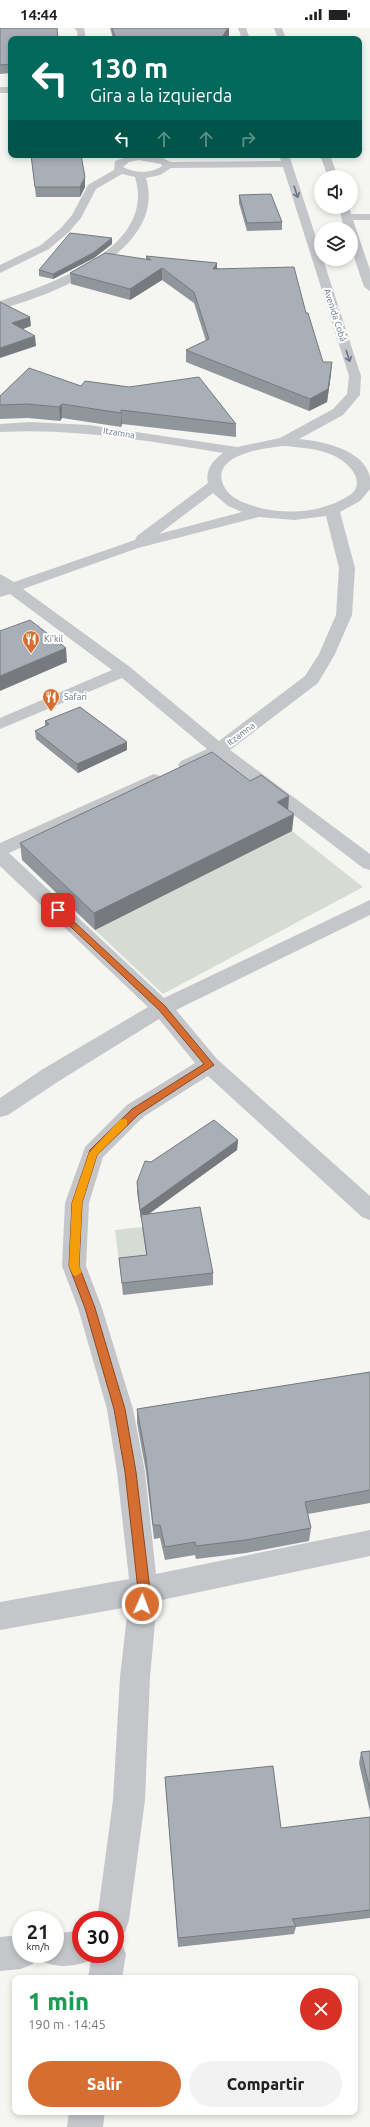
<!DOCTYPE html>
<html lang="es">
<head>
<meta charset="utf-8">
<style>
  :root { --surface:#fff; --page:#f2f2f2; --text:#222; --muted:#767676; --accent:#d76e31 }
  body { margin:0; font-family:Ubuntu,sans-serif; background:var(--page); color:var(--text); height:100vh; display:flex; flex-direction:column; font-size:15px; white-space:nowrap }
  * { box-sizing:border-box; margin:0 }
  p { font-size:13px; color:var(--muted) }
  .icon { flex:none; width:22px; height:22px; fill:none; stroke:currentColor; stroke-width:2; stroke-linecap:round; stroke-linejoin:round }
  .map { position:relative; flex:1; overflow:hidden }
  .panel { position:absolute; left:12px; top:1947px; width:346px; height:140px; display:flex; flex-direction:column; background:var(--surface); border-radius:8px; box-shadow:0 2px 6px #0003 }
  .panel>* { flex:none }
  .top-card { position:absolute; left:8px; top:8px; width:354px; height:122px; border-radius:8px; box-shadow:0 2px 6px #0003; background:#00695c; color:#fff; overflow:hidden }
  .fabs { position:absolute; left:314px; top:142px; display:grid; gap:8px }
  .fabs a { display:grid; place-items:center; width:44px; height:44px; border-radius:50%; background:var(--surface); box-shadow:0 2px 6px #0003; font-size:20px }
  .speed { position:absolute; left:12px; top:1883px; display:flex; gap:8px; font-size:20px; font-weight:700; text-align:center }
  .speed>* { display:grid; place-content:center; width:52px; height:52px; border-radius:50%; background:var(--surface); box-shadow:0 2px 6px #0003; line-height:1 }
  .speed small { font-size:10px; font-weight:400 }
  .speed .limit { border:6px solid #d22; background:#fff; color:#111 }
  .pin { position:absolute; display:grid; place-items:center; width:34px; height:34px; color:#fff; margin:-17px; border-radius:8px; box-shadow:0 2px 6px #0006 }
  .me { position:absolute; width:44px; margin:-22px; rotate:2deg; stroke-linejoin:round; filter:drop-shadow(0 0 3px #0008) }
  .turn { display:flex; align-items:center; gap:14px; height:84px; padding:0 16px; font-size:18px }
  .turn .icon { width:52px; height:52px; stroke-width:2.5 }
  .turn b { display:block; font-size:28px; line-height:34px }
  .lanes { display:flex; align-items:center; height:38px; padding:0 16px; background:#0003; justify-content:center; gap:20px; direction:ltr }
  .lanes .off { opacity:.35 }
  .round { display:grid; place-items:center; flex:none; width:42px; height:42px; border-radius:21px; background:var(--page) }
  .headline { display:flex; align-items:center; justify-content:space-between; height:68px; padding:0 16px }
  h1 { font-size:24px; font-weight:800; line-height:30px; color:#1e9e55 }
  .cta { display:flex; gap:8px; margin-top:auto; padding:8px 16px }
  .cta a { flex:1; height:46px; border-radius:24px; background:var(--accent); color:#fff; font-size:16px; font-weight:800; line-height:46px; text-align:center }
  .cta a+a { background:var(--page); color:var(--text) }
  .status { display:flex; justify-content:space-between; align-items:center; height:28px; padding:0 20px; background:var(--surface); direction:ltr }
  .status svg { height:11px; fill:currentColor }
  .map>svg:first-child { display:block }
</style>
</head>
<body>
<div class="status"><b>14:44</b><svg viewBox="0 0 49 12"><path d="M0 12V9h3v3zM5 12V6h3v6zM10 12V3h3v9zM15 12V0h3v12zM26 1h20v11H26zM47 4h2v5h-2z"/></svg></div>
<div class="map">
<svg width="370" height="2099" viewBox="0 0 370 2099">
  <rect width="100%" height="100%" fill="#f5f5f2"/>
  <!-- green -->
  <path fill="#d6dcd3" d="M292 803 363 859 163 966 95 902Z
    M142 1199 147 1238 120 1242 115 1202Z"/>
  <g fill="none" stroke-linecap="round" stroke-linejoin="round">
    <!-- minor -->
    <path fill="#c4c6ca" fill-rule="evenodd" d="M74 0H84L86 11H78L77 3Z
      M238 0H246L250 11H242Z
      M274 0H282L286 11H278Z
      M0 59H11V65H0Z
      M132 127 158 128 171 134 281 133 279 127H289L292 136 321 225V231H323L361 348 360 367 343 387 299 411C321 413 364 421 370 449 370 452 370 457 370 461L360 473 340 484 355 540 352 587 335 626 318 655 230 722 370 826V842L363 840 218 729C206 735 193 744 181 741L178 737 181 733 207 721 122 650 0 701V690L112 642 10 566 0 569V546L14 554 135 512 137 508 208 455C205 442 213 432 223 425 149 413 76 400 0 404V396L30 394 89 397 237 419 280 410 333 381 347 366 349 348 283 139 171 140 160 147 146 150C168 222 54 267 0 281V273C50 256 157 221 135 149L122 146 96 161 81 190 69 204 49 221 0 245V237L41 217 61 200 72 187 88 157 114 142 115 133ZM139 132 161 136 162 138C151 146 134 145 123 139L129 134ZM283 418C307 420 336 421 352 442 356 447 358 454 356 460 354 465 347 469 343 471 315 487 274 487 245 475 235 471 225 465 222 453 215 426 265 420 283 418ZM213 465 228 478 242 484 159 506ZM326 488 339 540 336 587 319 626 305 648 219 713 130 639 23 561 138 520 259 489 294 492Z
      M320 127H330L338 149H328Z
      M339 179H349L351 186H370V192H353L370 242V263L364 259 351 220V201H344Z
      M154 746 160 748 163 752 160 756 9 825 164 970 370 872V887L176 982 217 1031 370 1168V1192L362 1189 208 1048 143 1089 103 1129 89 1175 86 1238 102 1280 133 1381 145 1444 156 1546 370 1502V1528L157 1573 150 1649 145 1772 129 1892 125 1904 115 1908V1892H97L113 1772 120 1649 128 1579 0 1602V1574L129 1551 117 1444 107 1381 78 1280 62 1238 65 1175 85 1119 127 1077 195 1035 159 991 59 1053 8 1087 0 1089V1070L43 1041 148 979 0 838V815Z
      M81 1903V1926H115V1912L121 1914 126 1926 122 1950H88L91 1932C75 1939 59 1940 43 1934L40 1926H55V1905Z
      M21 1907V1926H37L33 1936 21 1941 0 1943V1909Z
      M69 2084H105L103 2099H67Z"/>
  </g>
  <!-- wall -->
  <path fill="#91969d" d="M0 0 11 11V45L0 46Z
    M110 0H229V7L226 11H113L111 3Z
    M31 127H81L85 149V159L80 169H36Z
    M239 167 282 194V202L247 203 239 175Z
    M112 210V216L94 230 53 251 39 248V242Z
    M146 228 217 235V240L306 285 323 334 331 346 327 374 309 383 186 334V322L206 313 194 275 162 252 130 272 71 256 70 245 146 231Z
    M81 358 236 396V409L122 396 121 399 62 390 60 393 28 390 0 391V368Z
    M45 693 127 722 78 745 36 711 35 703 45 698Z
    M288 782 292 803 95 902 22 832 20 815Z
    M238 1112 237 1122 148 1186 213 1245V1257L123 1267 119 1230 146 1227 142 1199V1191H141L137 1164V1154L151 1134Z
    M370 1344V1475L308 1486 311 1500 309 1513 246 1525 196 1531 195 1527 165 1532 160 1510 154 1511 146 1444 137 1395V1381Z
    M370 1723V1784L359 1735 361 1724Z
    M165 1749 281 1800 370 1789V1890L296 1899 294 1906 178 1919Z"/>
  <!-- shaded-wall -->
  <path fill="#767a7f" d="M228 0H229V7L226 11H221Z
    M85 149V159L80 169V159Z
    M112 210V216L94 230 53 251V246Z
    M217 235V246L213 241Z
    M162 240V252L130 272V261Z
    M30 289 31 298 13 305 12 295Z
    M35 308 36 318 0 330V320Z
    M332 334 331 346 327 374 309 383 310 371Z
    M62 376V390L60 393 59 379Z
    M121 382 122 396 121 399Z
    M66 620 67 634 0 663V648Z
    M127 714V722L78 745 77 736Z
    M289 768 288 785 277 774Z
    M294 786 292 803 95 902 94 885Z
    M238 1112 237 1122 142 1191 141 1187 142 1191H141L140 1182Z"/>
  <!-- building -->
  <path fill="#a9afb6" stroke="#767a7f" d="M0 0H57L58 11H11V36L0 37Z
    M112 0H228L221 11H116Z
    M31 127H81L85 149 80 159H35Z
    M271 166 282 194 247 195 239 167Z
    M70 205 112 210 93 225 53 246 39 242Z
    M105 225 151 232 146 228 217 235 213 241 294 239 306 285H308L323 334H332L328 361 310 371 186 322 209 311 194 264 162 240 130 261 70 245Z
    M0 274 30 289 12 295 35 308 0 320Z
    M29 340 81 358 85 353 129 359 199 349 236 396 121 382V385L62 376 59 379 27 376 0 377V368Z
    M30 592 66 620 0 648V603Z
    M80 679 127 714 77 736 35 703 49 696 45 693Z
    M212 724 250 753 261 747 289 768 277 774 294 786 94 885 20 815Z
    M214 1092 238 1112 140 1182 137 1154 145 1133 151 1134Z
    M200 1179 213 1245 122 1255 119 1230 147 1227 141 1187Z
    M370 1344V1462L305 1474 311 1500 246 1512 196 1518 195 1514 165 1519 160 1497H153L146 1430 137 1381Z
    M370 1723V1762L361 1724Z
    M273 1738 281 1800 370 1789V1882L292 1891 296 1898 178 1910 165 1749Z"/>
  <!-- one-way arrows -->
  <defs><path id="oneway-shaft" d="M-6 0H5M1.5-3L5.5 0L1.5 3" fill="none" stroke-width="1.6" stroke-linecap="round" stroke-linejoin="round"/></defs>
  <g stroke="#6b7585">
    <use href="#oneway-shaft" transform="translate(296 164) rotate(72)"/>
    <use href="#oneway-shaft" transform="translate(348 328) rotate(72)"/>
  </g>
  <!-- route -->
  <path fill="#d76e31" stroke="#8c4820" d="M58 879 165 978 214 1037 139 1086 97 1127 82 1175 79 1238 95 1280 125 1381 136 1444 150 1562 147 1580 142 1582 138 1580 136 1576 138 1562 125 1444 114 1381 85 1280 69 1238 72 1175 90 1122 132 1081 204 1036 159 982 55 884V880Z"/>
  <!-- slow -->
  <path fill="#f59e0b" d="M124 1091 127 1092V1097L97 1127 82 1175 79 1238 82 1244 76 1248 73 1247 69 1238 72 1175 89 1125 120 1092Z"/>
  <!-- icons -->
  <defs>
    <g id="restaurant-pin" transform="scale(0.9)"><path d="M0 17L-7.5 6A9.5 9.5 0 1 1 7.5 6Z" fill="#d76e31" stroke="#fff"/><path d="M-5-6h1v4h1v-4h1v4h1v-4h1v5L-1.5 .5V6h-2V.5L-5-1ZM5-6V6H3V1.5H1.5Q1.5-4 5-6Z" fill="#fff"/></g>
  </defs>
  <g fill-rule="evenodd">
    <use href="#restaurant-pin" x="31" y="611"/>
    <use href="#restaurant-pin" x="51" y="669"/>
  </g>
  <g text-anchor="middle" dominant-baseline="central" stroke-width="4" stroke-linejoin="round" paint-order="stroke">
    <!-- far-street labels -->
    <g font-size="9" fill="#667181" stroke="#fff">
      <text transform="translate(335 287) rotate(72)">Avenida Cobá</text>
      <text transform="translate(119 405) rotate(9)">Itzamna</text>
      <text transform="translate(241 706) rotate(-37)">Itzamna</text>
    </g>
    <!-- far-poi labels -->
    <g font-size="9" fill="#667181" stroke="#fff" text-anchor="start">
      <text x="44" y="611">Ki'kil</text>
      <text x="64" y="669">Safari</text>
    </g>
  </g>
</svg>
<div class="fabs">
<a><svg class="icon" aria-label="sound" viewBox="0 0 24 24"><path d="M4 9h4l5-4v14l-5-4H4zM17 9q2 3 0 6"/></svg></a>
<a><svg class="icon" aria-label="layers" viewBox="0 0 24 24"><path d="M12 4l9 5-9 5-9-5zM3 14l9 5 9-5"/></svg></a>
</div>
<div class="speed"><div>21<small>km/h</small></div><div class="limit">30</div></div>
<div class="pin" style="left:58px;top:882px;background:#d93025"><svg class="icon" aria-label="arrive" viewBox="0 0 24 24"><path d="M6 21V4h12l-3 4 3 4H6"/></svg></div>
<svg class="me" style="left:142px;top:1576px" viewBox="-20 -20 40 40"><circle r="17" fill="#d76e31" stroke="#fff" stroke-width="3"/><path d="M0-11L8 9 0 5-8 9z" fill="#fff"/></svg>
<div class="top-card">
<div class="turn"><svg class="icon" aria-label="left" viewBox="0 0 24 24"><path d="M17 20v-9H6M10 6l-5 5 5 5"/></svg><div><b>130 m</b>Gira a la izquierda</div></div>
<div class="lanes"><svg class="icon" aria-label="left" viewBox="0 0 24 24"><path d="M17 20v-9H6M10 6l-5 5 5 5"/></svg><svg class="icon off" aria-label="ahead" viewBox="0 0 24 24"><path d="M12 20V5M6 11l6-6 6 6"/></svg><svg class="icon off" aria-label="ahead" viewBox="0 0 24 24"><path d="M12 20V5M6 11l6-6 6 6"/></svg><svg class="icon off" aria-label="right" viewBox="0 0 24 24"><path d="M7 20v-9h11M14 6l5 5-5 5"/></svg></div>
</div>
<section class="panel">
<div class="headline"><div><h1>1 min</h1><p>190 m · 14:45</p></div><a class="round" style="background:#d93025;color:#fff"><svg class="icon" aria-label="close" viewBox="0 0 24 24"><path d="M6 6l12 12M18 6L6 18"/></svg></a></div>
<div class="cta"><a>Salir</a><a>Compartir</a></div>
</section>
</div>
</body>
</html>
